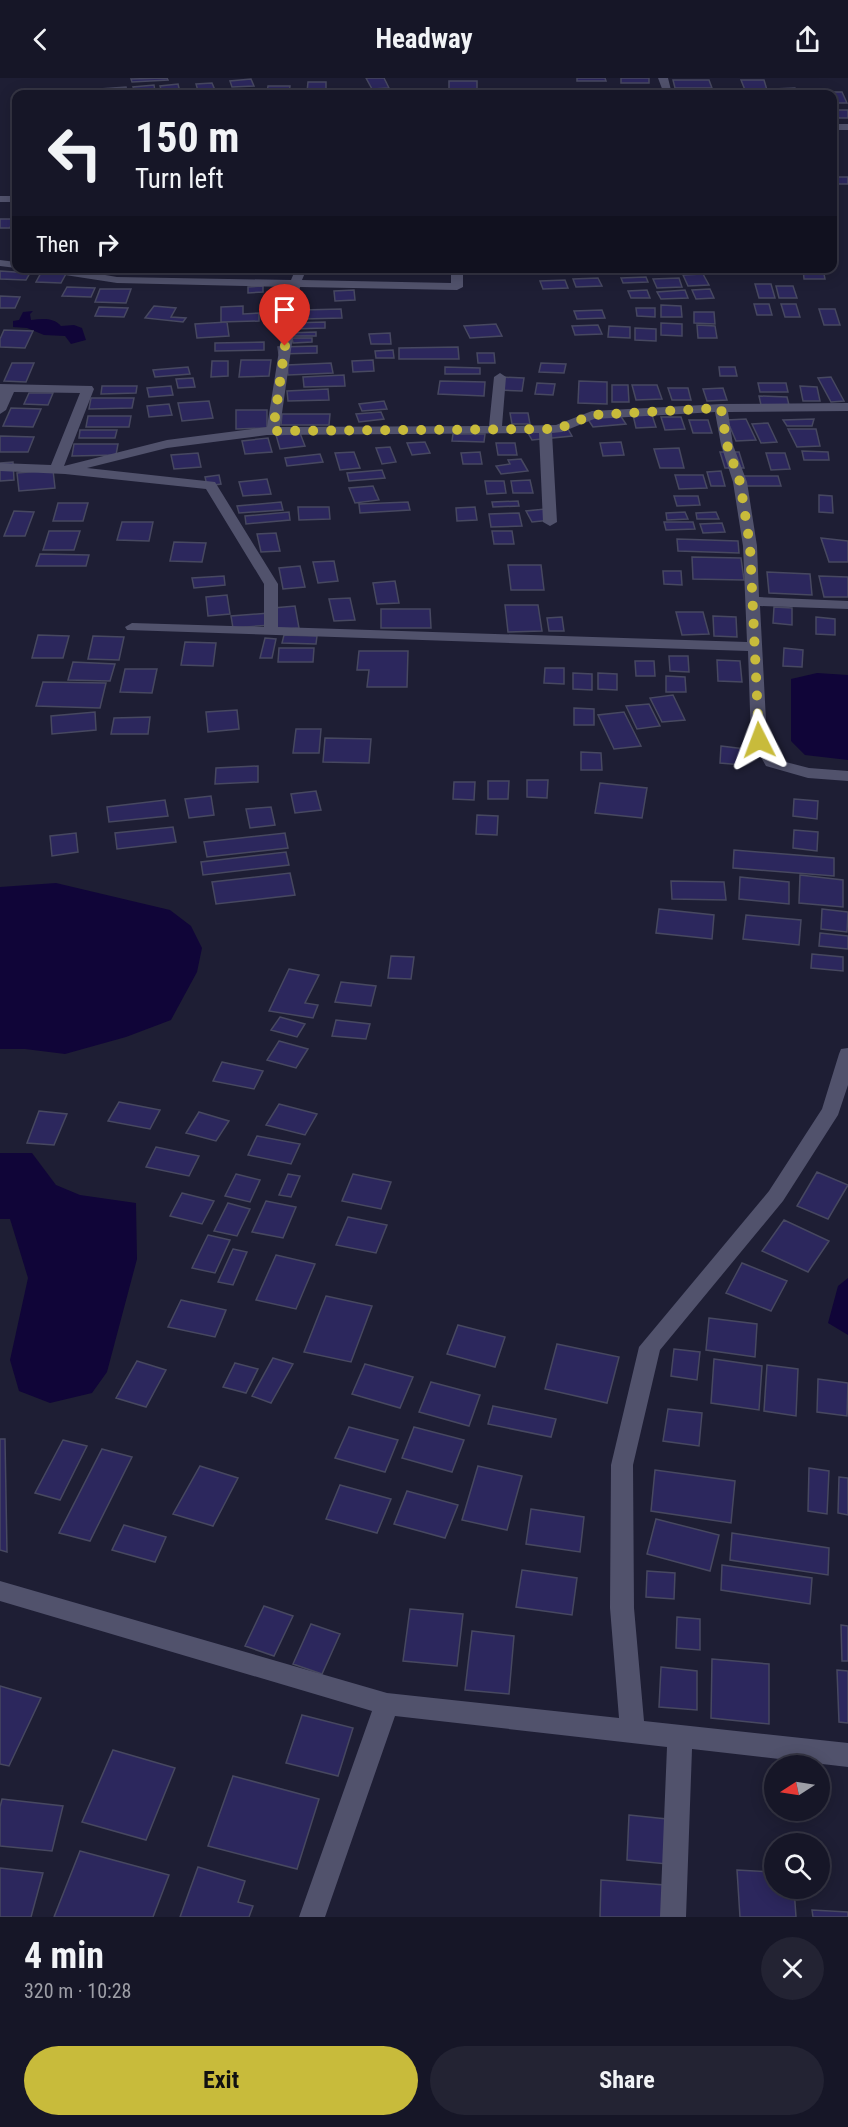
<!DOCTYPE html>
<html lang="en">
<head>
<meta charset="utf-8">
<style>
  :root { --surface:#161627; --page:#232333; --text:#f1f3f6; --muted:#9e9fa7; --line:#353544; --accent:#c8bb3b }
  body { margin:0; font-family:"Roboto Condensed",sans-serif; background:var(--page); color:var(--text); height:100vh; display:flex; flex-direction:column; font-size:22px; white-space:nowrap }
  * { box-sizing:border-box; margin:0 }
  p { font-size:20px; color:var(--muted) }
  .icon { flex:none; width:33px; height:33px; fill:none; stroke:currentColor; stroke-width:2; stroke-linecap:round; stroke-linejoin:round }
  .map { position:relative; height:1839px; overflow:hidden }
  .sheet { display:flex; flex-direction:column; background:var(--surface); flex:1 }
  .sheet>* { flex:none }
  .top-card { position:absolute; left:12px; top:12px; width:825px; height:183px; border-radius:12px; box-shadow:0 3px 15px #0003,0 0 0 2px var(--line); background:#161627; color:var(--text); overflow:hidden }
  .needle { width:39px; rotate:258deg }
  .buttons { position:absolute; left:764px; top:1677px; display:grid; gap:12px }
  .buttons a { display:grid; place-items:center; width:66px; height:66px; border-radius:50%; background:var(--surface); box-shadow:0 3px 15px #0003,0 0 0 2px var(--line); font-size:30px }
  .pin { position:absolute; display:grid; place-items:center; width:51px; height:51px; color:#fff; margin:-62px -26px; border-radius:50% 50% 50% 0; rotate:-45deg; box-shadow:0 0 6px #0007 }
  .pin .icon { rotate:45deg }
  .me { position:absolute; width:66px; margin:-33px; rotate:357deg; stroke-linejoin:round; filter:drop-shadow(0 0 4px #0008) }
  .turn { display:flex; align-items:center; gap:21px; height:126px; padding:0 24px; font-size:27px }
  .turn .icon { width:78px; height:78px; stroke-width:2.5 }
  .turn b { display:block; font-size:42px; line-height:51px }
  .then { display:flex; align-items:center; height:57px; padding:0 24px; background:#0003; gap:12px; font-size:22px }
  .round { display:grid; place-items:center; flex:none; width:63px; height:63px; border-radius:32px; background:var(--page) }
  .headline { display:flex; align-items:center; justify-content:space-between; height:102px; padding:0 24px }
  h1 { font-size:36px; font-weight:700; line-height:45px }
  .button { display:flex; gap:12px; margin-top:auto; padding:12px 24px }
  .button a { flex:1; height:69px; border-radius:36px; background:var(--accent); color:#111; font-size:24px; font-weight:700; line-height:69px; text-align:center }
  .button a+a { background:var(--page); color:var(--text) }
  header { display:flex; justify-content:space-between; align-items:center; height:78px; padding:0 24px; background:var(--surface); font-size:27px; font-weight:700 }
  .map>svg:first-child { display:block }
</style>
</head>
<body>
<header><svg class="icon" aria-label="back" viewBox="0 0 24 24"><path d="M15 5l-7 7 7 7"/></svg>Headway<svg class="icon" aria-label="share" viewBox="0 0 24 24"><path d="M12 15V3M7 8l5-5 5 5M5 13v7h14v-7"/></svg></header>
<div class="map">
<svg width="848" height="1839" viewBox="0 0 848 1839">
  <rect width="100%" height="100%" fill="#1e1e34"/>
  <!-- water -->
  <path fill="#100538" d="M33 233 30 236 31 242C42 241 53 239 61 248L74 247 82 250 86 262 71 266 65 258 44 257 27 250 13 249V243L19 242 23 234Z
    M817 595 848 597V682L805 677 791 663V601Z
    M56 805 170 832 191 848 202 870 197 894 171 942 126 959 65 976 25 971H0V809Z
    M0 1075H32L56 1107 80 1117 136 1125 137 1181 107 1294 92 1315 50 1325 19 1313 10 1282 28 1200 10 1141H0Z
    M848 1200V1257L828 1245 838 1208Z"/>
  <!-- building -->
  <path fill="#2c275d" stroke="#474860" stroke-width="1.5" d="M167 0 168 2 132 4 131 1Z
    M366 0H384L389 10 372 11Z
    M577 0H605L606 3H577Z
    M621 0H649V5H621Z
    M251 1 254 8 232 9 230 3Z
    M673 2H709L712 10H675Z
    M741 2H764L767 12H745Z
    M449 3H477V12H449Z
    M308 4H326V14H307Z
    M212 5 215 12 198 13 196 6Z
    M178 6 180 14 162 15 160 8Z
    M154 7 155 13 135 15 133 9Z
    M268 8H290L289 15H267Z
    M126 9 127 14 101 16 100 11Z
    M795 10 798 16H776L774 11Z
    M691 13H719L721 16H692Z
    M828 14H842L847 25H833L832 16Z
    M835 32H848V40H839Z
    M832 99H848V106H832Z
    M0 141H13L10 150H0Z
    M255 190H291V195L255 196Z
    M647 190H668L670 195 650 196Z
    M803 190 823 191 825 201H804Z
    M0 193 30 195 26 202 0 201Z
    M42 193 67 194 61 205 36 204Z
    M703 196 709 207 688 208 683 197Z
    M646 199 648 204 623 205 621 200Z
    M598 200 602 208 576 209 573 201Z
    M679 200 682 209 657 210 653 201Z
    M565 202 568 210 543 211 540 203Z
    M755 206H771L775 220H759Z
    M263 208V214L248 215V209Z
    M776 208H793L797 220H779Z
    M67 209 95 210 91 219 62 218Z
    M100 211H131L126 225 95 224Z
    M710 211 714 220 696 221 692 212Z
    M354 212 355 222 335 223 334 213Z
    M647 212 650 220H631L628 213Z
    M685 212 688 220 661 221 657 214Z
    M0 218 20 219 15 230H0Z
    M754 226H769L772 237H757Z
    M781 226H796L800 239H785Z
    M661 227 681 228 682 239H661Z
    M154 228 176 230 171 239 186 240 183 244 145 240Z
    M243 228V236L259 235V243L221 244V229Z
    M99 229 128 230 124 239 95 238Z
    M636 230H655V239L637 238Z
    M341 231 342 240 303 241 302 232Z
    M819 231H835L840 247H824Z
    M602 232 605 240 577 241 574 233Z
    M694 234H714L715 246 694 245Z
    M227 244 229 258 197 260 195 246Z
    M325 244V250L291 251V245Z
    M661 245 682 246V258L661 257Z
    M496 246 502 258 470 260 464 248Z
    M598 247 602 256 575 257 572 248Z
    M697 247 715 248 717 260H698Z
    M609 248 630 249V260L608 259Z
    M635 250 656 251V263L635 262Z
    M4 252 33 253 25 270 0 269V261Z
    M316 254V258H287V255Z
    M390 255 391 266H371L369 256Z
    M292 260H312V264L293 265Z
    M264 264V272L215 273V265Z
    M317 268V275L279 276 278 269Z
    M458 269 459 281H399V270Z
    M393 272 394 280H376L375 273Z
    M477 275H494L495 285H478Z
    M241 282H271L269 298 239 299Z
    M373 282 374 293 353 294 352 283Z
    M212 283H228V298L211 299Z
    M12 285H34L26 304 4 303Z
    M331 285 333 295 288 297 287 287Z
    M541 285 566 286 564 295 539 294Z
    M188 289 190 296 155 299 153 292Z
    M445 289 480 290V296H445Z
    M719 289H735L737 298H720Z
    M344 297 345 308 304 309 303 299Z
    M501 299 524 300 522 313 498 312Z
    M831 299 844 323 831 324 818 300Z
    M193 300 195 309 178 310 176 301Z
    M440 303 485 304 484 318 438 316Z
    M579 303 607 304V326L578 325Z
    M537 305 555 306 553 317 535 316Z
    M758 305H786L788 314H760Z
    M612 307H628L629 324H612Z
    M632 307H657L662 321 636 322Z
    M102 308H137L136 315 101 316Z
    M171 308 173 317 149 319 147 310Z
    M800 308 817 309 820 323H803Z
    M668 310H688L691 322H672Z
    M723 310 727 322 707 323 703 311Z
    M328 311 329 322 288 323 287 313Z
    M29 315H53L48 327 24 326Z
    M759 318 787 319 789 327H761Z
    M91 320H134L132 330 89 331Z
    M209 323 213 340 182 343 178 325Z
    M384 323 387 331 362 333 359 326Z
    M169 326 172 337 149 339 147 328Z
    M11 330 41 331 33 349 3 348Z
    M236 332H267V350L236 351Z
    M381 334 384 341 359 344 356 336Z
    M618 334 626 346 593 349 585 337Z
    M510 335H528L530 346H512Z
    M282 336H330L329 347H281Z
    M633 337H652L656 349 636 350Z
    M88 338H131L129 349H86Z
    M661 339H681L685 351 665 352Z
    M746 341 756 362 736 363 727 342Z
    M814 341 812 348H787L783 342Z
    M689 342H708L712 355H693Z
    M768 345 777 364 761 365 752 346Z
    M568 351 572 358 532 362 528 355Z
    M788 351H816L820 368 797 369Z
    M80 352H117L115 360H79Z
    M300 355 305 368 280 371 276 357Z
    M453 356H485L484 364 452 363Z
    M0 358 34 359 28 374H0Z
    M268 360 272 374 245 376 242 363Z
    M425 364 430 375 412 377 407 365Z
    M621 364 624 377 603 378 600 365Z
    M496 365H515L517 377H498Z
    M74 366H118L116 377 72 378Z
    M390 369 396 384 382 386 376 370Z
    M679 370 684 390H660L654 371Z
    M802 373 828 374 829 382H804Z
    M354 374 360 390 340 392 335 375Z
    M480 374 482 386H463L461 375Z
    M720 374H739L744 390H725Z
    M198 375 201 389 174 391 171 377Z
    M766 375H785L790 391 771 392Z
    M320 376 323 384 287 388 285 380Z
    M521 381 528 393 501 396 496 388 510 386 508 382Z
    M13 384 14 402 0 403V385Z
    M53 392 55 410 19 413 17 395Z
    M382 392 385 400 349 403 347 395Z
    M721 393 725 408H711L707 394Z
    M219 397 221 406 207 408 205 399Z
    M675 397H703L707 410 679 411Z
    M744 398H778L781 408H746Z
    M267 401 271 416 243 418 239 404Z
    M530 402 533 415H513L511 403Z
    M485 403H504L506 415 487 416Z
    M373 408 379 422 355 425 349 410Z
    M819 417 832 418 833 435 819 434Z
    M674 418H698L700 427 677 428Z
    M518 423 519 428 493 429 492 424Z
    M281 424 283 432 239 435 237 428Z
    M408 424 410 432 360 435 359 426Z
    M58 425H88L83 443H53Z
    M298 429H329L330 441 299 442Z
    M475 429 477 442 457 443 456 430Z
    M545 431 551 442 532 444 526 433Z
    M14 433 34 434 25 458H4Z
    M289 434 290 442 246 446 245 438Z
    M685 434 688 441 667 442 666 435Z
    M716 434 719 441H697L696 435Z
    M519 435 522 448 491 449 489 436Z
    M122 444H153L149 463 117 462Z
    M664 444H693L695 451 666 452Z
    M722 445 725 454 703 455 700 446Z
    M49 453H80L74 472H43Z
    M492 453H512L514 466H494Z
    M276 455 280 473 261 474 257 456Z
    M821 460 848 463V484H829Z
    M677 461 738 463 739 475 678 473Z
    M174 464 206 465 202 484 170 483Z
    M40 476 89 477 86 488H36Z
    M692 479 741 480 744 502 693 501Z
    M334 483 338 503 318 505 313 484Z
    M508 487H541L544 512H511Z
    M300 488 305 509 283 511 279 490Z
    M663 493H681L682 507 664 506Z
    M767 494 810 496 812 517 769 515Z
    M224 498 225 507 194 510 192 500Z
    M819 498 848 499V519H824Z
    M395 503 399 525 377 526 373 505Z
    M227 517 230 536 208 538 206 519Z
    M350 520 355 542 334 543 329 521Z
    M505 527H538L542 553 508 554Z
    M295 528 299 550 277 552 273 530Z
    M774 529 792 530V547L773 545Z
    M381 531H430L431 550H381Z
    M676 534H703L709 556 682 557Z
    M269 535 271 547 233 550 231 538Z
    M713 538 736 539 737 559 714 558Z
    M562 539 564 553H549L547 540Z
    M816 539 835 541V557L816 556Z
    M38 557 69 558 63 580H32Z
    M284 557 317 558 316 566 282 565Z
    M93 558 124 559 119 582 88 581Z
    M265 560 276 561 272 580H260Z
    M185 564 216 565 213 588 181 587Z
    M279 570H314L313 584H278Z
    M784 570 803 572 802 589 783 588Z
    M359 573H408L407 609H367L369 592H357Z
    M669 578H688L689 594 670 593Z
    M717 582 740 583 742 604 718 603Z
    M635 583H654L655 598H636Z
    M73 584 115 586 110 603 68 602Z
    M545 590H564V606L544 605Z
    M125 591H157L152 615 120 614Z
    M573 595 592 596V612L573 611Z
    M598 595 617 596V612L598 611Z
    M666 598 685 599 686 614H666Z
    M43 604 106 605 100 630 36 628Z
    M673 617 685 642 662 644 650 620Z
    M649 626 660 648 637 651 626 628Z
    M574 630 594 631V647H574Z
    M237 632 239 651 208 654 206 634Z
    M95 634 96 652 52 656 51 638Z
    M624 634 641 668 614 671 598 637Z
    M150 639 148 656H111L114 640Z
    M296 651H321L319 675H293Z
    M325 660 371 661 369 685 323 684Z
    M721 668 745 671 743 687 720 685Z
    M581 674 601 675 602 692H581Z
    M258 688V704L215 706 216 690Z
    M527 702H548L547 720 527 719Z
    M488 703H509L508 721H488Z
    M454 704H475L474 722 453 721Z
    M600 705 647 710 642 740 595 735Z
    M316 713 321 732 295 735 291 716Z
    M211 718 214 737 189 740 185 721Z
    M794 721 818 723 817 741 793 738Z
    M165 722 168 738 109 744 107 729Z
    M271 729 275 747 250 750 246 731Z
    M477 737 498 738 497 757 476 756Z
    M173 749 176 764 117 771 115 755Z
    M794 752 818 754 817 773 793 770Z
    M76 755 78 774 52 778 50 758Z
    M285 755 288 770 207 779 204 764Z
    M734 772 834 780V798L733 790Z
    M286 774 289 787 203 797 201 784Z
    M290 795 295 817 216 826 212 804Z
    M800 797 843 802V829L799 825Z
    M740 799 789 804V826L739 821Z
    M671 803 724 804 726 822 672 821Z
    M659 831 714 837 712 861 656 855Z
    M822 831 848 834 847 854 821 851Z
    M746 837 801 842 799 867 743 861Z
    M820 855 848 858V871L819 868Z
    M812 876 843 879V893L811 890Z
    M391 878 414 879 411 901 388 900Z
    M289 891 319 897 305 925 318 927 313 940 269 933Z
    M341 904 376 908 371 928 335 924Z
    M280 939 305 946 297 959 271 952Z
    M336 942 370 946 366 961 332 958Z
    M279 963 308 971 296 990 267 982Z
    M222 984 263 993 254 1011 213 1003Z
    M119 1024 160 1032 150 1051 108 1043Z
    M279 1026 317 1036 305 1057 266 1047Z
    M39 1033 67 1036 54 1067 27 1065Z
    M199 1034 229 1043 216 1063 186 1055Z
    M257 1058 300 1066 291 1086 248 1077Z
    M156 1069 199 1078 189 1098 146 1089Z
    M817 1094 848 1107 828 1141 797 1128Z
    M236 1096 260 1102 250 1124 225 1118Z
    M288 1096 300 1098 291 1119 279 1117Z
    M353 1096 391 1104 381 1131 342 1123Z
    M182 1115 214 1123 202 1146 170 1138Z
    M266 1123 296 1129 283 1160 252 1154Z
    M228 1125 250 1131 237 1158 214 1153Z
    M348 1139 387 1147 376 1175 336 1167Z
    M784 1142 829 1163 808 1194 762 1173Z
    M208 1157 230 1162 215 1195 192 1190Z
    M233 1171 247 1174 233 1207 218 1204Z
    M276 1177 315 1186 296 1231 256 1222Z
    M742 1185 787 1203 771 1233 726 1215Z
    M326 1218 372 1228 351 1284 304 1274Z
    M181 1222 226 1232 215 1259 168 1249Z
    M709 1240 757 1246 755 1279 706 1272Z
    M458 1247 505 1259 495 1289 447 1276Z
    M557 1266 619 1279 607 1325 545 1311Z
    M674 1271 700 1274 697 1302 671 1298Z
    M273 1280 293 1286 271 1325 252 1318Z
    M714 1281 762 1288 759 1332 711 1325Z
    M137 1283 166 1292 146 1329 116 1320Z
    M235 1285 258 1291 246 1315 223 1309Z
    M365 1286 413 1299 400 1330 352 1316Z
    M767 1287 798 1291 796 1338 764 1333Z
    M818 1301 848 1305 847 1338 817 1334Z
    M431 1304 480 1317 469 1348 419 1334Z
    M493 1328 556 1341 551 1359 488 1346Z
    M668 1331 702 1335 699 1368 663 1363Z
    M349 1349 398 1362 385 1394 335 1380Z
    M414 1349 464 1362 452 1394 402 1380Z
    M0 1361H5L7 1474 0 1472Z
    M63 1362 87 1368 60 1422 35 1415Z
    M102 1371 132 1379 90 1463 59 1455Z
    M200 1388 238 1400 213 1448 173 1436Z
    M478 1388 522 1398 507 1452 462 1442Z
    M809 1390 829 1393 827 1436 808 1433Z
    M655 1392 735 1403 731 1445 651 1433Z
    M839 1399 848 1400V1437L838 1435Z
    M340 1407 391 1421 377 1455 326 1441Z
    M407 1413 458 1427 445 1460 394 1446Z
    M531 1431 584 1439 580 1474 526 1466Z
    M656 1441 719 1457 710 1493 647 1476Z
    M124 1447 166 1459 155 1484 112 1472Z
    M732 1455 829 1470 828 1497 730 1482Z
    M722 1487 812 1500 810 1526 721 1512Z
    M522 1492 577 1500 572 1537 516 1529Z
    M647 1493 675 1495 674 1521 646 1519Z
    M264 1528 293 1538 274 1578 245 1568Z
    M410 1531 463 1536 457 1588 403 1583Z
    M677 1539 700 1541V1572L676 1570Z
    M311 1546 340 1556 322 1596 293 1586Z
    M841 1547 848 1548V1583H842Z
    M472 1553 514 1558 509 1616 465 1612Z
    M712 1581 769 1586V1646L711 1640Z
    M661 1589 697 1593V1632L659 1629Z
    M837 1592 848 1593V1645L839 1644Z
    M0 1608 41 1620 9 1688 0 1686Z
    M302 1637 353 1650 338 1698 286 1685Z
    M113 1672 175 1690 146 1762 82 1744Z
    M233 1698 319 1721 297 1791 208 1768Z
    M2 1721 63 1728 52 1773 0 1768V1729Z
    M629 1737 667 1741V1786L627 1782Z
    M80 1773 169 1797 153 1839H54Z
    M198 1789 245 1803 238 1824 253 1828 249 1839H180Z
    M0 1790 43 1795 31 1839H0Z
    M737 1792 774 1794V1810H794L796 1839H740Z
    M601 1802 665 1807V1839H600Z
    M812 1832 848 1834V1839H813Z"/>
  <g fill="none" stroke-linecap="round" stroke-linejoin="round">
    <!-- street -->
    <path fill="#51526c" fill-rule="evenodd" d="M658 0H668L672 16H664Z
      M832 46H848V52H832Z
      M0 118H16V124H0Z
      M0 182 16 184V190L0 188Z
      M34 190H64L117 199 291 202 296 190H307L302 202 451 205V190H463V209L457 212 300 209 280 349 489 348 494 299 500 295 506 299 502 348 556 347 592 333 721 326 848 325V333L728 334 733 367 747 404 757 468 759 519 848 523V531L760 528 767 662 778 682 809 690 848 693V703L808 700 766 688 751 662 748 573 127 552 125 549 132 545 264 549V506L206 411 65 396 0 393V385L51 387 80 315 14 314 6 332 0 336V306L92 308 94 311 64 388 167 362 267 349 289 209 117 205 39 193ZM715 334 721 367 733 404 743 468 747 564 278 549V506L215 404 87 390 167 370 267 357 539 355 543 444 550 448 557 444 552 355 562 354 594 341Z
      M848 970V1007L838 1037 783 1123 660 1272 633 1387 634 1530 644 1643 848 1665V1689L692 1671 686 1839H660L667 1669 395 1638 325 1839H299L372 1633 0 1523V1503L387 1615 619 1640 610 1530 611 1387 639 1269 769 1113 822 1031 839 976 841 971Z"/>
  </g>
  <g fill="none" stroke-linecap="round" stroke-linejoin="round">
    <!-- route -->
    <path stroke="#c8bb3b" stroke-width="10" stroke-dasharray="0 18" d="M285 268 273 353 558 351 592 337 721 330 727 367 740 404 750 468 759 662"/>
  </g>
</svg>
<div class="buttons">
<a><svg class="needle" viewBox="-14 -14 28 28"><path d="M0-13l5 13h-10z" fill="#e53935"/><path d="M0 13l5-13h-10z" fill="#9e9fa7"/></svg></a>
<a><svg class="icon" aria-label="search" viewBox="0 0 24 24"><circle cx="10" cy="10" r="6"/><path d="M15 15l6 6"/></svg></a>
</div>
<div class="pin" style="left:285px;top:268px;background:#d93025"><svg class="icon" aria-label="arrive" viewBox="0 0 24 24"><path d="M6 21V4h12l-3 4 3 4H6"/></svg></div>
<svg class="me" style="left:759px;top:662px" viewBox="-20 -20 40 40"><path d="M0-17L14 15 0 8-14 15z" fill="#c8bb3b" stroke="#fff" stroke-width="4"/></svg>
<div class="top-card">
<div class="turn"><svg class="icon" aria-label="left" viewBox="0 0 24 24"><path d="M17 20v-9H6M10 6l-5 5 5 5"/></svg><div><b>150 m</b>Turn left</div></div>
<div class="then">Then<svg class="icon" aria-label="right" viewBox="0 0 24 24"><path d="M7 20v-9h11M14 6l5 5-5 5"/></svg></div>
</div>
</div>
<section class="sheet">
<div class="headline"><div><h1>4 min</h1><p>320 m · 10:28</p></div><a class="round"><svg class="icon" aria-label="close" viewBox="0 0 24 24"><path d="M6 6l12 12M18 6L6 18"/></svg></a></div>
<div class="button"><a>Exit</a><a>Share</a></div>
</section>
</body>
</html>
